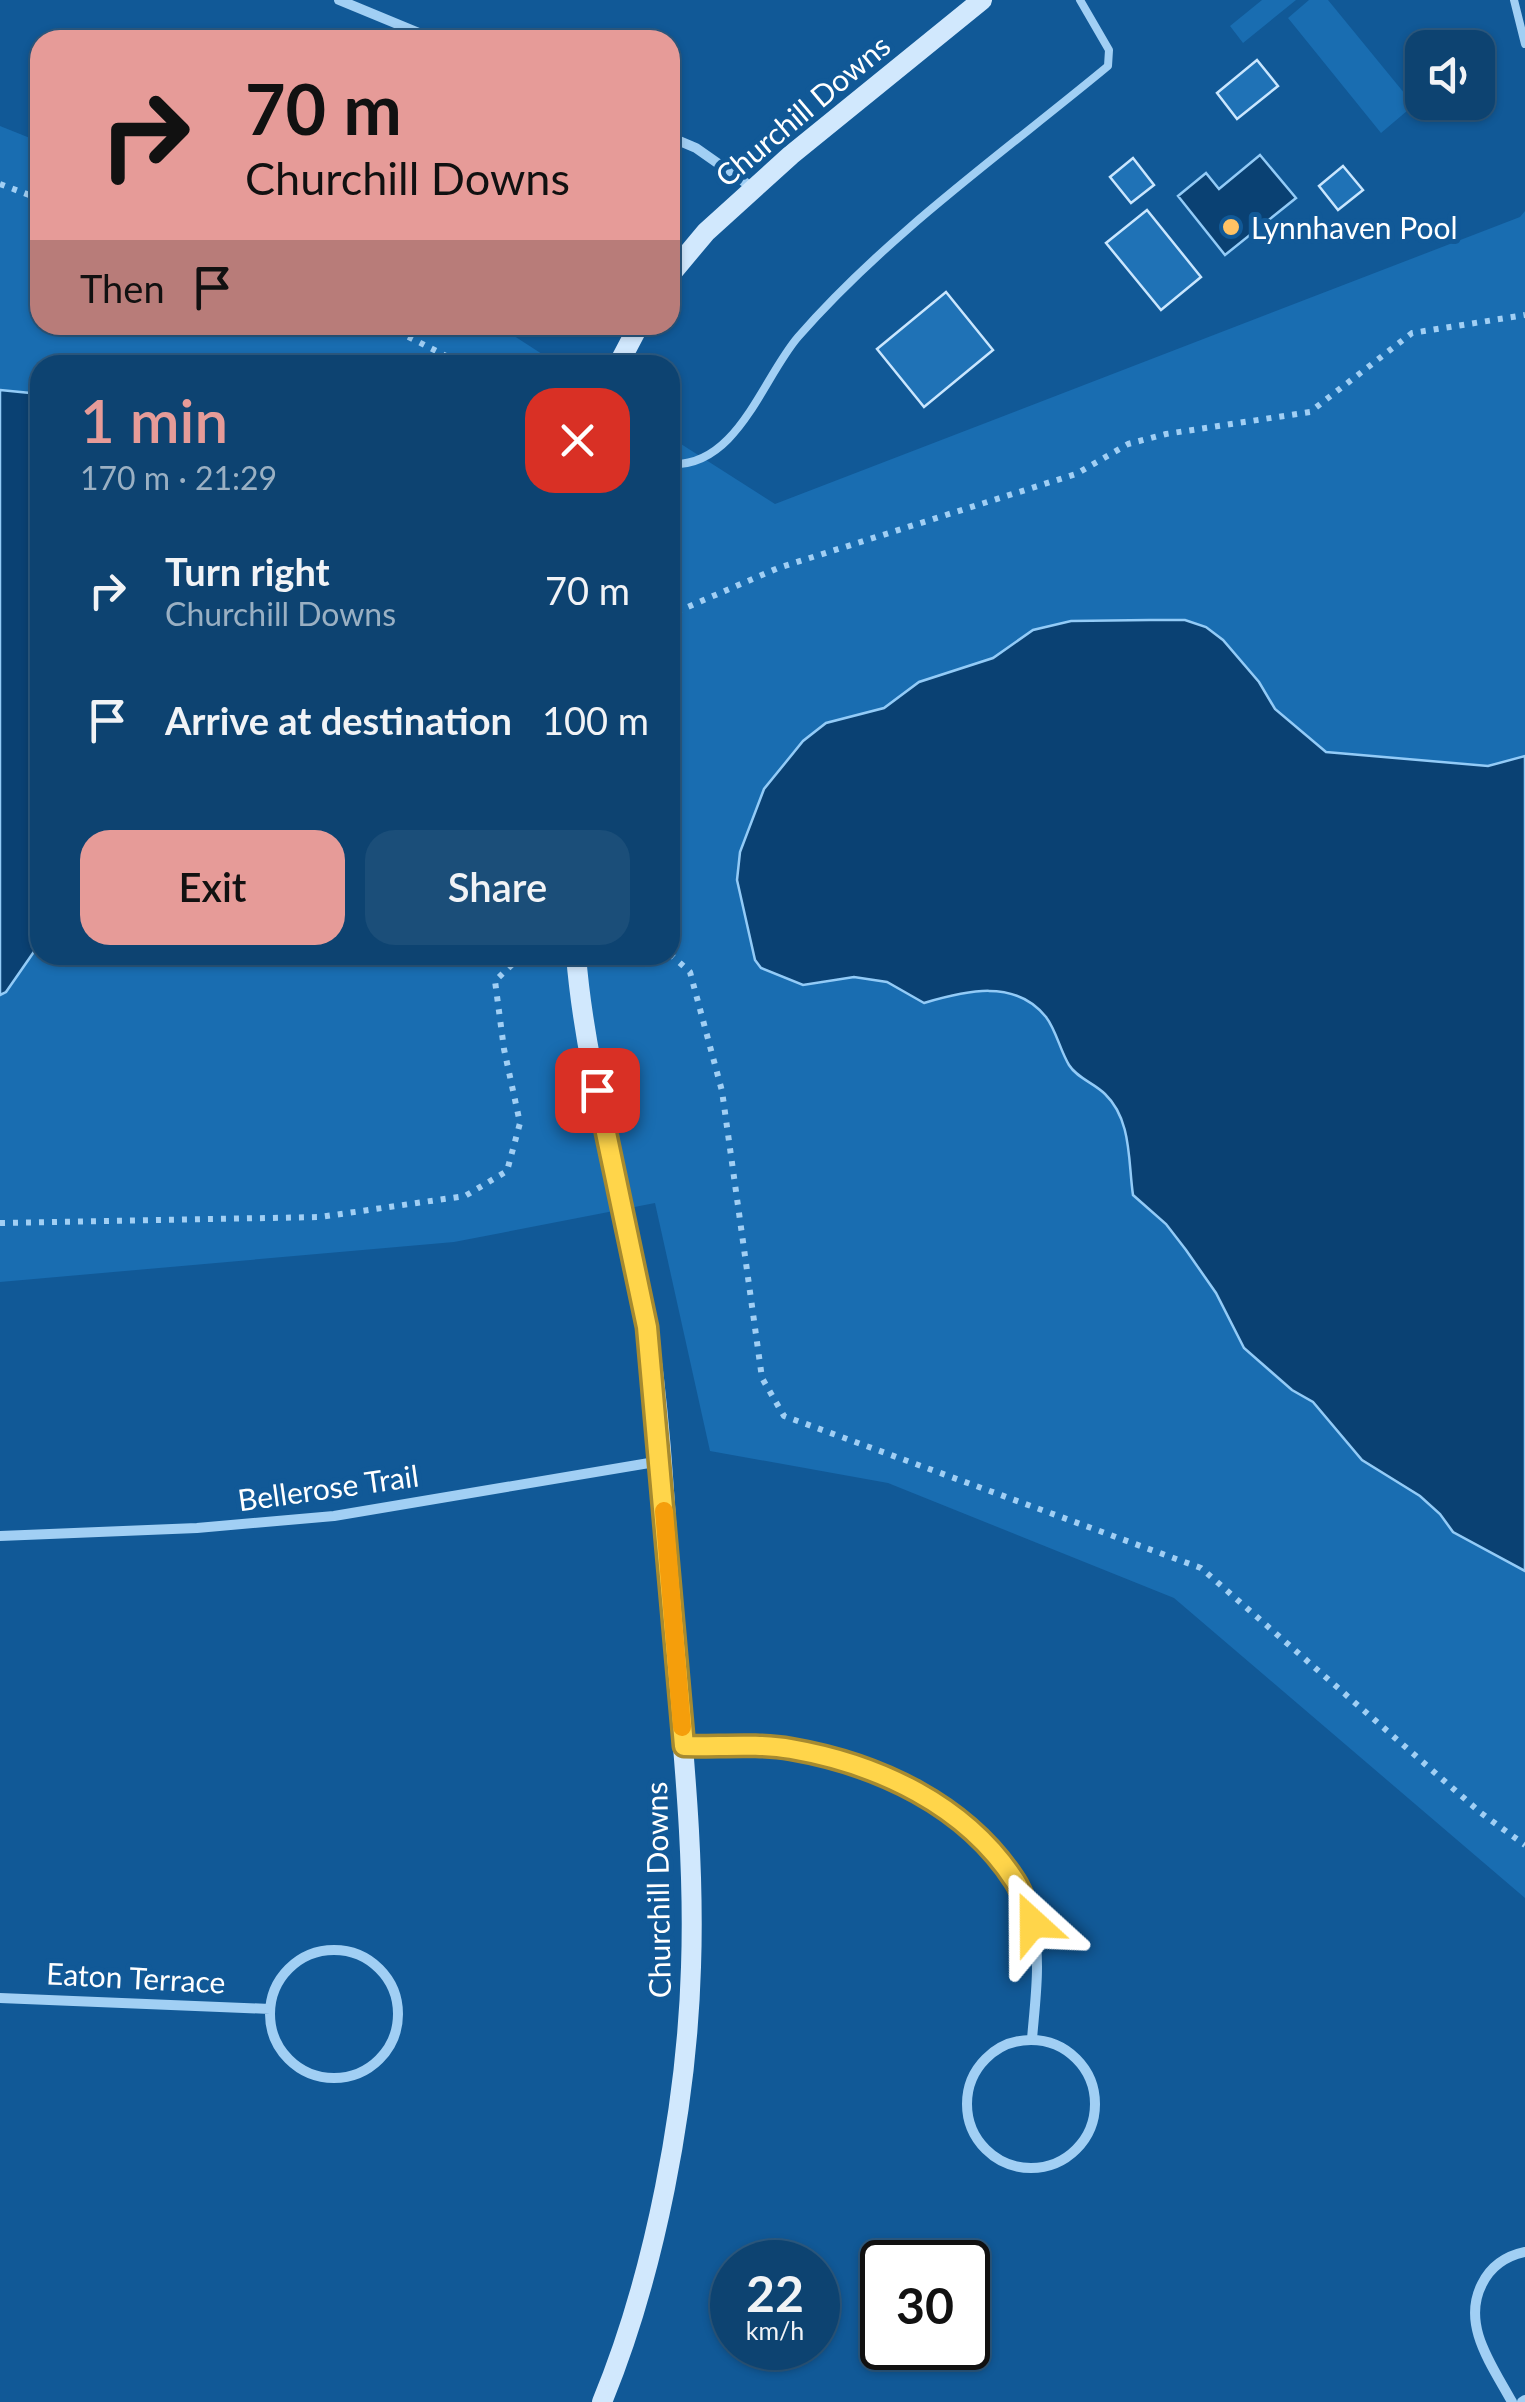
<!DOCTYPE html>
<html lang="en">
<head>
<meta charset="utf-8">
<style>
  :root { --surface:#0d4371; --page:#1b4e79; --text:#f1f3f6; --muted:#9ab0c3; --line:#2d5c84; --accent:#e69b98 }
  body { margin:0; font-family:Lato,sans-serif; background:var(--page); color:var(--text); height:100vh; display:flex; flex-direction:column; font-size:38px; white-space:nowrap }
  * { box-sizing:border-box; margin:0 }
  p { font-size:32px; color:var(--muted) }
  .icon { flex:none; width:55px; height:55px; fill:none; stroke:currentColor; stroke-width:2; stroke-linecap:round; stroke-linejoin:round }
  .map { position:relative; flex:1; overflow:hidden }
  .side { position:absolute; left:30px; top:355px; width:650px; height:610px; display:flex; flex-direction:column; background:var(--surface); border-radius:30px; box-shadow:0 2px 8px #0004,0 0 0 2px var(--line) }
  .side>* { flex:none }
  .banner { position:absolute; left:30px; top:30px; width:650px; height:305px; border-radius:30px; box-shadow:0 2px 8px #0004,0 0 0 2px var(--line); background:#e69b98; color:#111; overflow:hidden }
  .buttons { position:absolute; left:1405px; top:30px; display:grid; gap:20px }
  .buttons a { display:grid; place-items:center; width:90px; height:90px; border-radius:20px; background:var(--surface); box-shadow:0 2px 8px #0004,0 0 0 2px var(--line); font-size:50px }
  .speed { position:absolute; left:710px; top:2240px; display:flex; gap:20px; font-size:50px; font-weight:700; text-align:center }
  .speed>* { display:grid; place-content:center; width:130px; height:130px; border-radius:50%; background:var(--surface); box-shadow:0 2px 8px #0004,0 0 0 2px var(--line); line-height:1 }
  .speed small { font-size:25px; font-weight:400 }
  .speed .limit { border:5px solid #111; border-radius:15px; background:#fff; color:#111 }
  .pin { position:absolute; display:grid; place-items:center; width:85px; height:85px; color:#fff; margin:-42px; border-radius:20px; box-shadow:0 5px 15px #0006 }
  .me { position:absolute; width:110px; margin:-55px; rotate:336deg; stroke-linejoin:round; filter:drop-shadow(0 0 8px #0008) }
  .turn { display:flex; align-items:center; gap:35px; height:210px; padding:0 50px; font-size:45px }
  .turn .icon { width:130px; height:130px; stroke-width:2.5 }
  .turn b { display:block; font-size:70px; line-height:85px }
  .then { display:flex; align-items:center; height:95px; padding:0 50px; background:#0003; gap:20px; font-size:38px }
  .round { display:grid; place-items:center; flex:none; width:105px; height:105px; border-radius:30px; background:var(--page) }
  .headline { display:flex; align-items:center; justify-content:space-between; height:170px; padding:0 50px }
  h1 { font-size:60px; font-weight:600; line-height:75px; color:var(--accent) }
  .action { display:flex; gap:20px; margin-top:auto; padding:20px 50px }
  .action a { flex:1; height:115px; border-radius:30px; background:var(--accent); color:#111; font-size:40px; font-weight:600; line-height:115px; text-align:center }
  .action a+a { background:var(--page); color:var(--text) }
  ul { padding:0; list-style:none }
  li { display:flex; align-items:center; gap:30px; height:130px; padding:0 50px }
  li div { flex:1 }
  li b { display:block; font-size:38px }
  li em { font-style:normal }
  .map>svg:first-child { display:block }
</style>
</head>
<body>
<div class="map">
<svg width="1525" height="2402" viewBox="0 0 1525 2402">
  <rect width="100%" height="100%" fill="#115997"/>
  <!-- green -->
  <path fill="#196db1" d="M1262 0H1296L1243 43 1230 26Z
    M1309 0H1328L1414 105 1381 133 1288 18Z
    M0 126 40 142V325H497L559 365H40V955H670V437L775 504 1520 217 1525 211V1898L1174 1598 888 1483 710 1451 655 1203 454 1242 0 1282Z"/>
  <!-- water -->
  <path fill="#0a4173" stroke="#93cbf7" stroke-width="2.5" d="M1260 155 1296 198 1225 255 1178 196 1206 173 1219 189Z
    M0 390 40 394V943L6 992 0 995Z
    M1150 620H1185L1206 627 1223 640 1259 682 1275 709 1326 752 1488 766 1525 756V1571L1453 1532 1440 1514 1420 1496 1362 1460 1313 1402 1292 1390 1244 1348 1216 1293 1186 1250 1166 1224 1133 1195C1128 1161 1132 1120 1105 1094 1094 1083 1077 1078 1069 1065 1060 1050 1056 1030 1046 1017 1015 978 965 991 924 1003L887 982 854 977 803 985 761 968 755 960 737 880 740 852 764 789 803 741 826 723 884 708 919 682 993 658 1033 630 1071 621Z"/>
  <!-- building -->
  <path fill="#1f72b6" stroke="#c9e6fe" stroke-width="2.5" d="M1257 60 1278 86 1237 119 1217 93Z
    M1133 158 1154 185 1131 203 1110 177Z
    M1343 166 1363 190 1338 210 1319 186Z
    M1147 210 1201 277 1161 310 1106 243Z
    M946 292 993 350 924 407 877 349Z"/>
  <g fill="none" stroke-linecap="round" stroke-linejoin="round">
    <!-- path -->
    <path stroke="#a1cff4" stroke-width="6" stroke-dasharray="5 8" stroke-linecap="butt" d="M0 184 40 199
      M385 325 464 365
      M670 623 676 612 778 568 1076 474 1128 444 1166 434 1310 412 1412 333 1525 315
      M670 954 690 972 722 1091 762 1378 784 1416 1201 1568 1481 1813 1525 1845
      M0 1223 320 1217 465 1196 507 1171 520 1123 504 1049 495 981 522 955"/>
    <!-- lane -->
    <path stroke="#a1cff4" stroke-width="8" d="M1514 0 1525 44
      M670 464C737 468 762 379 798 337 888 234 1003 153 1108 66L1109 50 1080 0"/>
    <!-- street -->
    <path stroke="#a1cff4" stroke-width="10" d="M339 0 436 40
      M670 137 696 148 753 188
      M0 1536 197 1528 334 1516 661 1461
      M684 1746C718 1747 757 1743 791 1749 883 1765 1011 1822 1033 1924 1041 1961 1035 2002 1032 2039
      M270 2014a64 64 0 1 1 128 0a64 64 0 1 1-128 0Z
      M0 1998 270 2009
      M967 2104a64 64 0 1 1 128 0a64 64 0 1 1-128 0Z
      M1512 2402C1492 2365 1461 2325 1482 2284 1491 2266 1506 2256 1525 2252
      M1522 2402 1525 2400"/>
    <!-- secondary -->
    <path stroke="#d1e8fd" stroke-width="20" d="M670 275 706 232 791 155 982 0
      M618 365 639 325
      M576 955C586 1081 627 1202 647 1326 662 1425 666 1527 673 1627 682 1740 695 1853 691 1967 687 2105 655 2274 602 2402"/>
  </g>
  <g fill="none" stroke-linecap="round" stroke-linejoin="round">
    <!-- route casing -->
    <g stroke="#a68a30" stroke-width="25">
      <path id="route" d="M597 1090 647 1327 684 1746C718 1747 757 1743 791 1749 878 1764 966 1805 1015 1881 1023 1893 1027 1910 1033 1923"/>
    </g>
    <!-- route -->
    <use href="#route" stroke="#ffd54a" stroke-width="18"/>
    <!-- slow -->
    <path stroke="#f59e0b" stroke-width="18" d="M664 1511 682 1727"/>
  </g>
  <!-- markers -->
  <circle fill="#ffc264" stroke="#115997" stroke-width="4" cx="1231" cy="227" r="10"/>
  <g text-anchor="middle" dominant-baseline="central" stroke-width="10" stroke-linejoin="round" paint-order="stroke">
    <!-- street labels -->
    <g font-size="30" fill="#fff" stroke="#115997">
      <text transform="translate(802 110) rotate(-40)">Churchill Downs</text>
      <text transform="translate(328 1487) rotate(-8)">Bellerose Trail</text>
      <text transform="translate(657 1890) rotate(-91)">Churchill Downs</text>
      <text transform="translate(136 1977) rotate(3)">Eaton Terrace</text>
    </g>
    <!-- poi labels -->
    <g font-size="30" fill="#fff" stroke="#115997" text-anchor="start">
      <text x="1251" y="227">Lynnhaven Pool</text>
    </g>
  </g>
</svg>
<div class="buttons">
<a><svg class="icon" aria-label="sound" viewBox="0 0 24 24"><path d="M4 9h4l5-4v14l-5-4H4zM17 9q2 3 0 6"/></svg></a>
</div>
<div class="speed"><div>22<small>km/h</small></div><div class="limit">30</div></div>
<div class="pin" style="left:597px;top:1090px;background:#d93025"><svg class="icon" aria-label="arrive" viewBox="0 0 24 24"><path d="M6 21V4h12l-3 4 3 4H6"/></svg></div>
<svg class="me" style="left:1033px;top:1923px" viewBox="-20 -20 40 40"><path d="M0-17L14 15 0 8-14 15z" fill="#ffd54a" stroke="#fff" stroke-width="4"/></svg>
<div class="banner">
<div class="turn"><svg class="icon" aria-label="right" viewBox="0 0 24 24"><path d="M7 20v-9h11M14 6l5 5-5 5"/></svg><div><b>70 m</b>Churchill Downs</div></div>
<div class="then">Then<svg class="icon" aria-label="arrive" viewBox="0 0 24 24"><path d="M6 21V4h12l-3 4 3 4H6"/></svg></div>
</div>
<section class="side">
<div class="headline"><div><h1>1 min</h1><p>170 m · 21:29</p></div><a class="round" style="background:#d93025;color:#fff"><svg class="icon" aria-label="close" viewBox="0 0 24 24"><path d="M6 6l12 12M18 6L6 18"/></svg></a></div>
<ul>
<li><svg class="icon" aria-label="right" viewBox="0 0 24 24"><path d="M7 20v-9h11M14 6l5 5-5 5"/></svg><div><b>Turn right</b><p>Churchill Downs</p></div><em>70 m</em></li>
<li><svg class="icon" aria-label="arrive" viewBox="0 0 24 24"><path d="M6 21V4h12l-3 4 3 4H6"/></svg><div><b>Arrive at destination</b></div><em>100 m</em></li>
</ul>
<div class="action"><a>Exit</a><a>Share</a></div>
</section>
</div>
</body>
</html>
